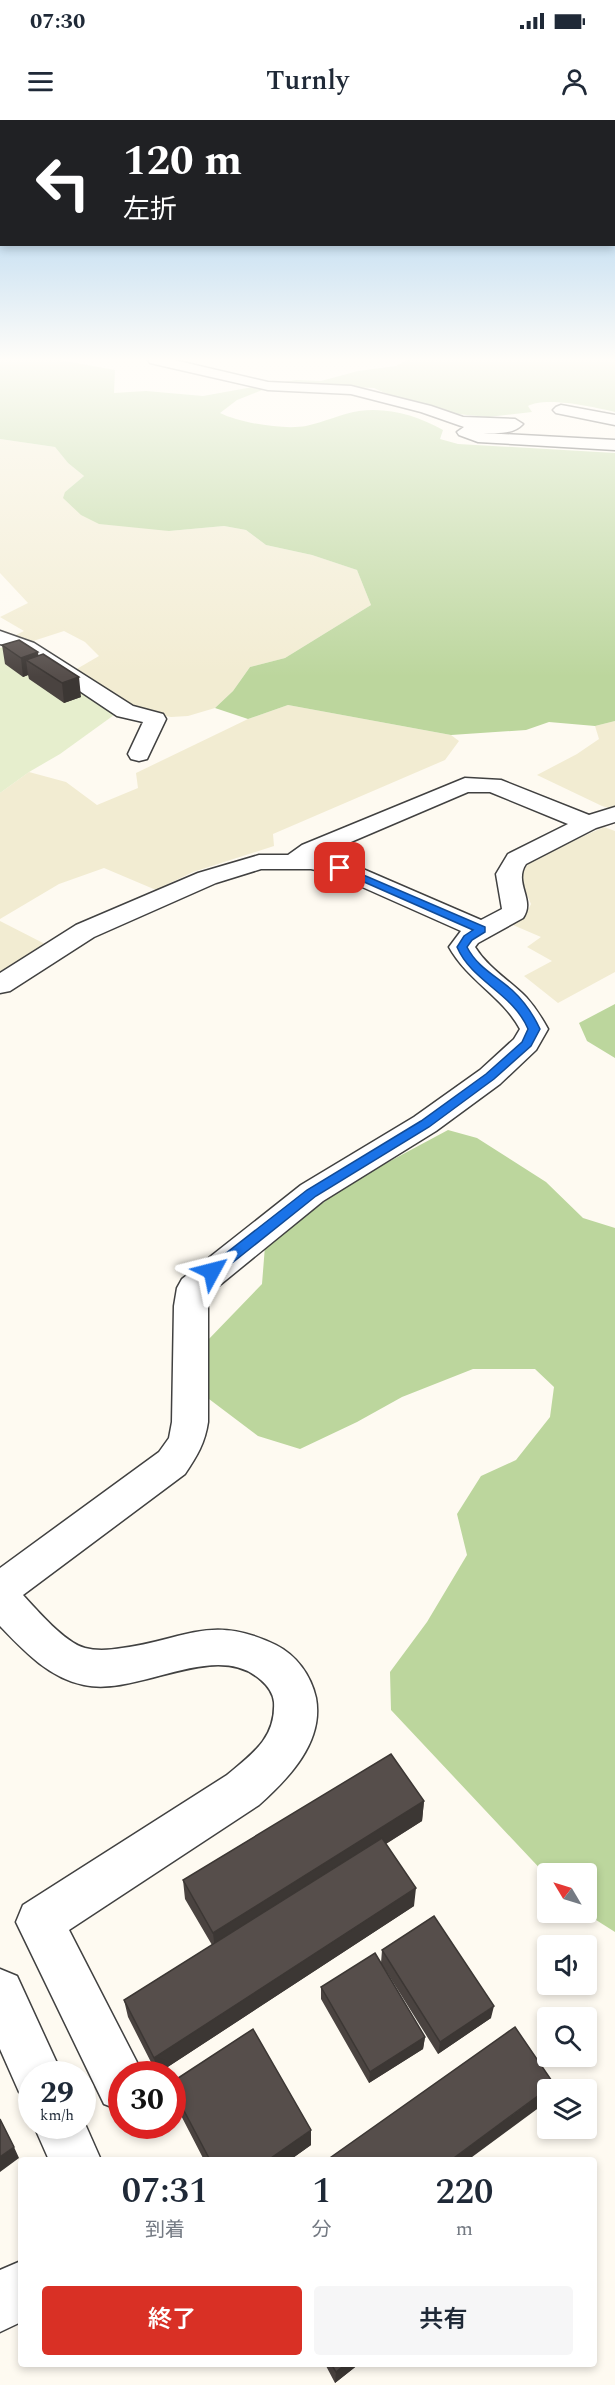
<!DOCTYPE html>
<html lang="ja">
<head>
<meta charset="utf-8">
<style>
  :root { --surface:#fff; --page:#f6f6f7; --text:#1f2937; --muted:#747a83; --accent:#d93025 }
  body { margin:0; font-family:Spectral,"Noto Sans JP",serif; background:var(--page); color:var(--text); height:100vh; display:flex; flex-direction:column; font-size:22px; white-space:nowrap }
  * { box-sizing:border-box; margin:0 }
  p { font-size:20px; color:var(--muted) }
  .icon { flex:none; width:33px; height:33px; fill:none; stroke:currentColor; stroke-width:2; stroke-linecap:round; stroke-linejoin:round }
  .map { position:relative; flex:1; overflow:hidden }
  .panel { position:absolute; left:18px; top:2037px; width:579px; height:210px; display:flex; flex-direction:column; background:var(--surface); border-radius:6px; box-shadow:0 3px 9px #0003 }
  .panel>* { flex:none }
  .guide { position:absolute; left:0px; top:0px; width:615px; height:126px; box-shadow:0 3px 9px #0003; background:#202124; color:#fff; overflow:hidden }
  .needle { width:39px; rotate:308deg }
  .buttons { position:absolute; left:537px; top:1743px; display:grid; gap:12px }
  .buttons a { display:grid; place-items:center; width:60px; height:60px; border-radius:6px; background:var(--surface); box-shadow:0 3px 9px #0003; font-size:30px }
  .speed { position:absolute; left:18px; top:1941px; display:flex; gap:12px; font-size:30px; font-weight:700; text-align:center }
  .speed>* { display:grid; place-content:center; width:78px; height:78px; border-radius:50%; background:var(--surface); box-shadow:0 3px 9px #0003; line-height:1 }
  .speed small { font-size:15px; font-weight:400 }
  .speed .limit { border:9px solid #d22; background:#fff; color:#111 }
  .pin { position:absolute; display:grid; place-items:center; width:51px; height:51px; color:#fff; margin:-26px; border-radius:12px; box-shadow:0 3px 9px #0006 }
  .me { position:absolute; width:66px; margin:-33px; rotate:52deg; stroke-linejoin:round; filter:drop-shadow(0 0 4px #0008) }
  .turn { display:flex; align-items:center; gap:21px; height:126px; padding:0 24px; font-size:27px }
  .turn .icon { width:78px; height:78px; stroke-width:2.5 }
  .turn b { display:block; font-size:42px; line-height:51px }
  .eta { display:flex; justify-content:space-evenly; align-items:center; height:102px; text-align:center }
  .eta b { font-size:36px; font-weight:600; line-height:42px }
  .cta { display:flex; gap:12px; margin-top:auto; padding:12px 24px }
  .cta a { flex:1; height:69px; border-radius:6px; background:var(--accent); color:#fff; font-size:24px; font-weight:600; line-height:69px; text-align:center }
  .cta a+a { background:var(--page); color:var(--text) }
  .status { display:flex; justify-content:space-between; align-items:center; height:42px; padding:0 30px; background:var(--surface); direction:ltr }
  .status svg { height:16px; fill:currentColor }
  header { display:flex; justify-content:space-between; align-items:center; height:78px; padding:0 24px; background:var(--surface); font-size:27px; font-weight:600 }
  .map>svg:first-child { display:block }
</style>
</head>
<body>
<div class="status"><b>07:30</b><svg viewBox="0 0 49 12"><path d="M0 12V9h3v3zM5 12V6h3v6zM10 12V3h3v9zM15 12V0h3v12zM26 1h20v11H26zM47 4h2v5h-2z"/></svg></div>
<header><svg class="icon" aria-label="menu" viewBox="0 0 24 24"><path d="M4 6h16M4 12h16M4 18h16"/></svg>Turnly<svg class="icon" aria-label="person" viewBox="0 0 24 24"><circle cx="12" cy="8" r="4"/><path d="M4 21q1-7 8-7t8 7"/></svg></header>
<div class="map">
<svg width="615" height="2265" viewBox="0 0 615 2265">
  <rect width="100%" height="100%" fill="#fefaf1"/>
  <!-- farmland -->
  <path fill="#f2ecd2" d="M0 319 55 327 68 343 84 356 65 372 169 411 224 406 246 410 266 425 312 435 357 450 371 485 285 538 250 547 233 571 215 588 188 596 171 597 148 593 129 585 75 550 99 536 85 522 64 511 27 523 14 516 24 511 0 497 28 483 0 453Z
    M288 585 451 615 459 621 445 640 273 714 274 726 193 752 156 770 104 748 59 764 0 799V673L29 652 66 662 97 685 138 668 136 653 248 599Z
    M615 601V690L602 686 537 655 577 634 599 619 595 606Z
    M604 707 615 711V852L558 883 524 856 552 841 527 827 541 817 513 805 526 794 531 784 520 759 528 743 541 735Z
    M0 801 45 824 0 852Z"/>
  <!-- forest -->
  <path fill="#bcd69d" d="M0 240H60L115 250 114 273 146 271 203 276 253 267 265 269 237 280 220 293C240 303 284 310 306 306 324 302 341 294 359 291 389 287 418 296 443 310L440 319 458 324 615 333V601L595 606 549 602 526 610 451 615 288 585 248 599 215 588 233 571 250 547 285 538 371 485 357 450 312 435 266 425 246 410 224 406 169 411 99 404 81 395 63 378 65 372 84 356 68 343 55 327 0 319Z
    M407 240H615V292C595 287 545 276 528 286L532 292 488 297 437 292 404 282 374 268 279 263 296 260 321 261 358 251 396 246Z
    M615 884V938L587 921 579 903Z
    M448 1010 477 1018 546 1062 583 1098 615 1108V1812L585 1793 586 1754H548L547 1756 391 1590 390 1552 427 1502 467 1435 457 1394 481 1356 516 1340 550 1297 554 1267 535 1249H473L402 1277 357 1302 300 1329 258 1316 209 1279 206 1222 262 1164 265 1126 351 1062Z"/>
  <!-- pitch -->
  <path fill="#e6eecd" d="M10 525 93 577 114 595 60 634 29 652 0 673V528Z"/>
  <g fill="none" stroke-linecap="round" stroke-linejoin="round">
    <!-- street casing -->
    <g stroke="#414141" stroke-width="3">
      <path id="street" d="M148 240H174L268 262 351 266 431 286 463 297 515 299 523 304C513 315 497 313 483 313L615 320V330L478 322 459 315 457 312 464 307 421 292 351 274 268 270 150 243Z
        M561 285 615 295V305L556 293 553 290 556 287Z
        M0 511 34 523 133 586 163 594 166 599 147 639 139 641 131 639 128 634 143 602 117 596 20 531 0 524Z
        M465 658 501 660 589 695 615 687V702L596 708 526 744C513 763 536 780 523 798L478 823 475 827C488 848 509 860 526 877 535 887 542 898 548 909L536 930 500 964 436 1011 323 1081 210 1173 208 1186V1302C205 1323 197 1336 185 1354L23 1475C38 1491 65 1523 85 1528 96 1531 111 1530 122 1528 185 1520 210 1493 276 1525 296 1535 311 1555 316 1578 324 1622 289 1658 259 1685L69 1810 143 1954H122V1991L104 1984 16 1802 23 1785 227 1655C252 1634 276 1618 274 1582 273 1573 268 1566 261 1560 215 1519 139 1577 84 1565 49 1558 24 1531 0 1506V1448L159 1332 169 1318 172 1302 174 1186 177 1168 182 1159 301 1065 414 997 480 950 514 919 520 909C502 876 468 861 449 827L461 811 333 754 311 749H261L216 763 94 817 10 871 0 873V853L76 805 198 753 259 735H288L302 725ZM468 672H490L568 704 508 734 496 754 502 789 481 800 349 743 318 736Z
        M0 1849 17 1856 62 1954H32V1977L19 1972 0 1929Z
        M82 1997 101 2040H49L34 2006H82Z
        M21 2141V2202L0 2212V2150Z"/>
    </g>
    <!-- street -->
    <use href="#street" fill="#fff" fill-rule="evenodd"/>
  </g>
  <!-- wall -->
  <path fill="#4a4340" d="M2 525 38 532V536L81 577 64 583 29 559 28 555 23 557 5 544Z
    M424 1681 422 1701 386 1724 414 1786 157 1954 128 1897 124 1880 212 1825 185 1779 183 1760Z
    M382 1830 491 1898 438 1934 381 1843Z
    M321 1867 425 1917 423 1929 369 1963 321 1879Z
    M172 1962 311 2025 290 2040H204L173 1980Z
    M325 2244H359L335 2263Z"/>
  <!-- shaded-wall -->
  <path fill="#3c3734" d="M38 532 40 549 26 540 28 555 23 557 21 538Z
    M79 557 81 577 64 583 62 563Z
    M424 1681 422 1701 215 1831 213 1813Z
    M416 1768 414 1786 157 1954 154 1938Z
    M494 1886 491 1898 438 1934 440 1922Z
    M425 1917 423 1929 369 1963 370 1952Z
    M554 1964 552 1970H548V1981L468 2040H451Z
    M311 2010V2025L290 2040H268Z
    M14 2027 19 2038 0 2052V2037Z
    M346 2244H359L335 2263 336 2252Z"/>
  <!-- building -->
  <path fill="#564e4b" stroke="#3c3734" stroke-width="1.5" d="M19 520 38 532 21 538 2 525Z
    M43 534 79 557 62 563 26 540Z
    M391 1634 424 1681 213 1813 183 1760Z
    M382 1718 416 1768 154 1938 124 1880Z
    M434 1796 494 1886 440 1922 382 1830Z
    M375 1833 425 1917 370 1952 321 1867Z
    M515 1907 554 1964 451 2040H327Z
    M253 1909 311 2010 268 2040H210L172 1968V1962Z
    M0 1999 14 2027 0 2037Z
    M331 2244H346L336 2252Z"/>
  <!-- sky -->
  <linearGradient id="sky" x2="0" y2="1"><stop stop-color="#95c6ec"/><stop offset="0.43" stop-color="#fffdf9"/><stop offset="1" stop-color="#fffdf9" stop-opacity="0"/></linearGradient>
  <rect width="615" height="557" fill="url(#sky)"/>
  <!-- route -->
  <path fill="#1a73e8" stroke="#114b97" stroke-width="1.5" d="M340 745 485 807V812L472 820 467 827C477 847 496 856 512 870 524 881 533 894 540 909L531 926 494 959 429 1007 316 1076 217 1155H207L205 1151 207 1148 307 1070 421 1001 486 954 522 922 528 909C513 873 472 862 457 827L464 816 473 810 337 750 335 748Z"/>
</svg>
<div class="buttons">
<a><svg class="needle" viewBox="-14 -14 28 28"><path d="M0-13l5 13h-10z" fill="#e53935"/><path d="M0 13l5-13h-10z" fill="#747a83"/></svg></a>
<a><svg class="icon" aria-label="sound" viewBox="0 0 24 24"><path d="M4 9h4l5-4v14l-5-4H4zM17 9q2 3 0 6"/></svg></a>
<a><svg class="icon" aria-label="search" viewBox="0 0 24 24"><circle cx="10" cy="10" r="6"/><path d="M15 15l6 6"/></svg></a>
<a><svg class="icon" aria-label="layers" viewBox="0 0 24 24"><path d="M12 4l9 5-9 5-9-5zM3 14l9 5 9-5"/></svg></a>
</div>
<div class="speed"><div>29<small>km/h</small></div><div class="limit">30</div></div>
<div class="pin" style="left:340px;top:748px;background:#d93025"><svg class="icon" aria-label="arrive" viewBox="0 0 24 24"><path d="M6 21V4h12l-3 4 3 4H6"/></svg></div>
<svg class="me" style="left:212px;top:1151px" viewBox="-20 -20 40 40"><path d="M0-17L14 15 0 8-14 15z" fill="#1a73e8" stroke="#fff" stroke-width="4"/></svg>
<div class="guide">
<div class="turn"><svg class="icon" aria-label="left" viewBox="0 0 24 24"><path d="M17 20v-9H6M10 6l-5 5 5 5"/></svg><div><b>120 m</b>左折</div></div>
</div>
<section class="panel">
<div class="eta">
<div><b>07:31</b><p>到着</p></div>
<div><b>1</b><p>分</p></div>
<div><b>220</b><p>m</p></div>
</div>
<div class="cta"><a>終了</a><a>共有</a></div>
</section>
</div>
</body>
</html>
